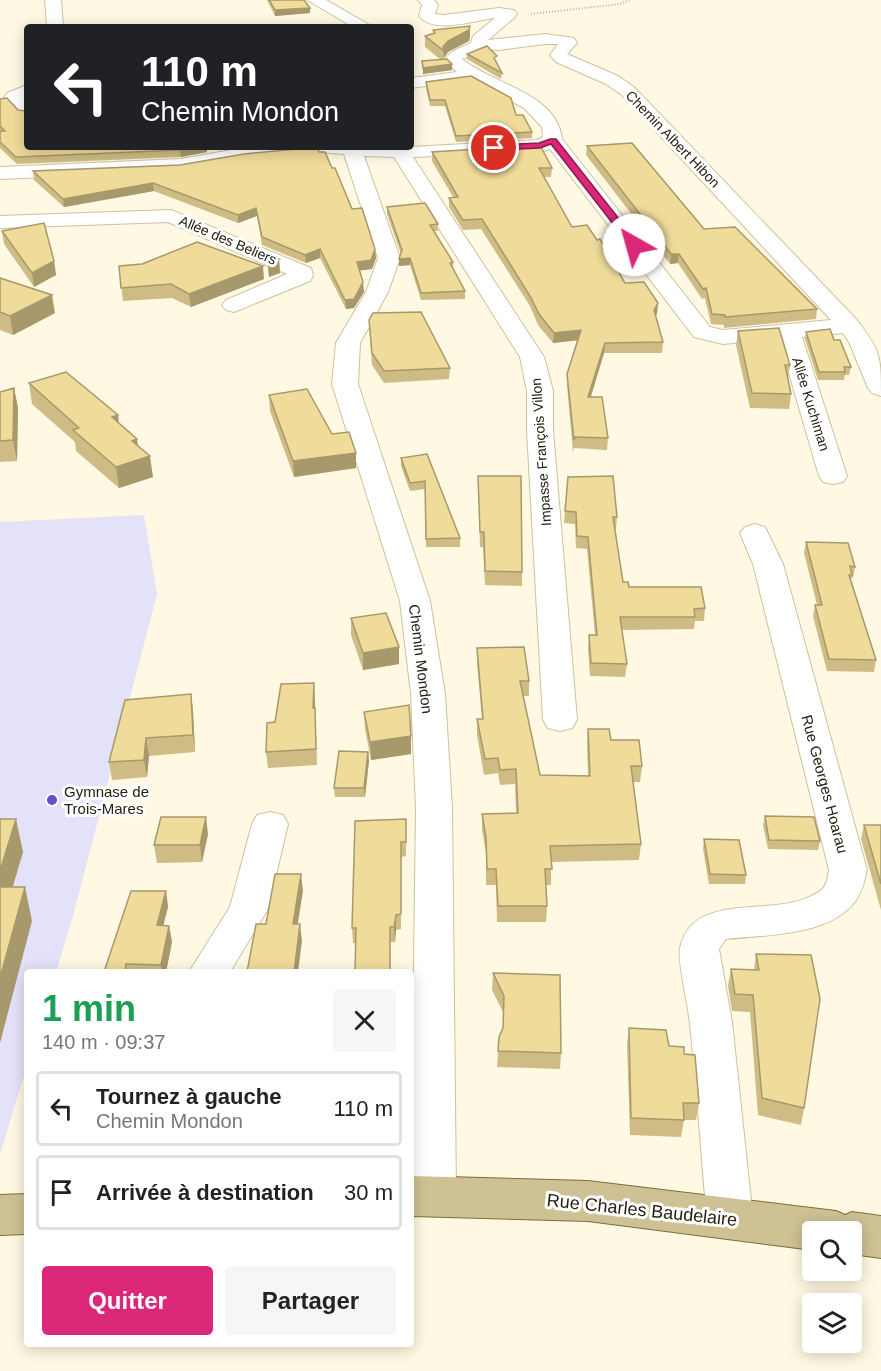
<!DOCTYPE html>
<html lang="fr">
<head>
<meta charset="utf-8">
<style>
  :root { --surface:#fff; --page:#f6f6f6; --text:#222; --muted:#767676; --line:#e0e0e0; --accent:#db2777 }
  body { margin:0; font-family:Arial,sans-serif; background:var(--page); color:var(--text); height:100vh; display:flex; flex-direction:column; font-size:22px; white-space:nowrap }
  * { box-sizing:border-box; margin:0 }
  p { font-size:20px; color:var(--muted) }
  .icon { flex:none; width:33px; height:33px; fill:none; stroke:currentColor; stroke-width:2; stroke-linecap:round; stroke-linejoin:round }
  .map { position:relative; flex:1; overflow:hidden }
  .details { position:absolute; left:24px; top:969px; width:390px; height:378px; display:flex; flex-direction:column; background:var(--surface); border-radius:6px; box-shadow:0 3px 15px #0003 }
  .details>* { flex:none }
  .top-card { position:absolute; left:24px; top:24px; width:390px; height:126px; border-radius:6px; box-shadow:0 3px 15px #0003; background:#202124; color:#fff; overflow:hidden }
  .fabs { position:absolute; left:802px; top:1221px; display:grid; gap:12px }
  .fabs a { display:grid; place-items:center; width:60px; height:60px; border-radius:6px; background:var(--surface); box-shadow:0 3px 15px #0003; font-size:30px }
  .pin { position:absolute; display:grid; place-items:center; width:51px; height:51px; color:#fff; margin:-26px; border:3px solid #fff; border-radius:50%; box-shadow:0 2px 6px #0007 }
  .me { position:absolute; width:66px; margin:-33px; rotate:322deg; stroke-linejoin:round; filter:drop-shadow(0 0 4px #0008) }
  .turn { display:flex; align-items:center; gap:21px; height:126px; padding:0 18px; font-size:27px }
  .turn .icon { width:78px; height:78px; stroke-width:2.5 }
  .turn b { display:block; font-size:42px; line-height:51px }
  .round { display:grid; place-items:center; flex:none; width:63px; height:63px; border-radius:6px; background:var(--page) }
  .overview { display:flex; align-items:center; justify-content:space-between; height:102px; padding:0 18px }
  h1 { font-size:36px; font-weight:700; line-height:45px; color:#1e9e55 }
  .action { display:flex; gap:12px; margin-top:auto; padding:12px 18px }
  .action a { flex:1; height:69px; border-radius:6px; background:var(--accent); color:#fff; font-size:24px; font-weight:700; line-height:69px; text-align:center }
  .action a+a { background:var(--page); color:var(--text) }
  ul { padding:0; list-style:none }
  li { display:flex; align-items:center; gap:18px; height:75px; margin:0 12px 9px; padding:0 6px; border:3px solid var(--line); border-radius:6px }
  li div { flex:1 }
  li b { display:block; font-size:22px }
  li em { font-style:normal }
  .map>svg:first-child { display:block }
</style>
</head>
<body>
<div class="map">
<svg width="881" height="1371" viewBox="0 0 881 1371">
  <rect width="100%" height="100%" fill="#fff8e2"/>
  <!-- green -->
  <path fill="#e3e2f8" d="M144 515 157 594 73 916 56 972H27V1066L0 1154V522Z"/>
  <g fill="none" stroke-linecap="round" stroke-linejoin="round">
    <!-- minor casing -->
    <g stroke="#cdc29e" stroke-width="2">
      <path id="minor" d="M45 0H61L63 27H47Z
        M307 0H326L373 27H353Z
        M418 0H434L438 5 435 14 444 15 499 8 514 10 517 14 515 17 488 40 545 34 574 38 577 43 567 54 618 76 634 87 857 320C881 352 881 356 881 396L872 393 868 388 849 342 843 333 802 337 847 476 843 482 833 484 823 482 819 476 779 339 723 344 694 337 550 149 540 152 413 157 544 357 553 391V430L577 720 572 728 560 731 548 728 543 720 527 430V391L520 357 394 157 364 156 400 258 388 292 360 343 358 384 430 601 445 694 452 808 456 1195 449 1209 433 1215 417 1209 411 1197 416 808 411 694 400 601 332 384 336 343 366 292 378 258 344 154 308 151 305 147H411L537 140 543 137 542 127 524 108 471 80 411 88V78L457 72 445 60C451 50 460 48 471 43L473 36 495 18C474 20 435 35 419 16L422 5ZM545 44H558L550 55 556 62 606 84 622 95 831 320 723 330 710 327 562 139C557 93 494 85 462 59L485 49 499 50Z
        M27 85V97L24 98 27 101V116L21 115 4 97 7 93Z
        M248 147H281L278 151 231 163 181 171 0 179V167L181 159Z
        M171 210 311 268 313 276 310 281 234 312 226 310 222 305 226 300 287 274 168 222 0 228V216Z
        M755 524 765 527 783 564 867 870C864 881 863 891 856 900 832 936 765 935 726 939L719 949 732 1022 753 1219 747 1233 730 1239 713 1233 707 1219C701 1154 697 1089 690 1024 689 1008 677 960 680 948 692 890 773 918 813 895 818 893 824 889 826 883 828 879 828 874 829 870L753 564 740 533 745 527Z
        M270 812 283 815 288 824 268 909 230 972H189L230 907 252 824 257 815Z"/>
    </g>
    <!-- major casing -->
    <g stroke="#7e6e39" stroke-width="2">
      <path id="major" d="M411 1176 588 1181 836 1211 845 1215 852 1212 881 1216V1258L852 1254V1232H813V1250L588 1221 411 1216Z
        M27 1194V1234L0 1235V1195Z"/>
    </g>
    <!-- path -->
    <path stroke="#bab4a1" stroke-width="2" stroke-dasharray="1 2" stroke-linecap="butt" d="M531 14 620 4 630 0"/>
    <!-- minor -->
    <use href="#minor" fill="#fff" fill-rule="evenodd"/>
    <!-- major -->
    <use href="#major" fill="#cec194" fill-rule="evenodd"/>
  </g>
  <!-- wall -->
  <path fill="#cebc84" d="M267 0H304L310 13 275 16Z
    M470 26V37L469 41 448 52 444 58V59L452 70 423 74 422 61 441 60 425 47V36L433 33V30Z
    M467 54 497 61 496 62 502 73 501 79 467 59Z
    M426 82 516 115 532 132V138L456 142 445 106H430L426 88Z
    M0 99 27 147H207V152L181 157 17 164 0 148Z
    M587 146 817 309 816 319 724 328V325L711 324 705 298 702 299 678 263 670 264 586 155Z
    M319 152 332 168 352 209 375 249 376 258 372 269 359 270 364 292 354 308 346 309 320 258 306 263 262 245 257 216 238 223 154 191 64 207 34 180 33 171 180 165Z
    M432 152 552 168 551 177H544L572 227 625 283 658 303 657 313 656 316 663 342 662 353H604L591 397 608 438 607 450 574 448 573 452 567 385V374L577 340 553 343 538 325 530 306 481 229 463 230 449 207V198L453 197 432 161Z
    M387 207 438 224V231H434L453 262V267L465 291V299L421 300 410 265 399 266V259L401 254 387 214Z
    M2 231 54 261 56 275 34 287 4 244Z
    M266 254 279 259 280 273 269 277Z
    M119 266 264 279 191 307 172 298 123 301Z
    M0 278 55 313 13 335 0 330Z
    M369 320 450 368 449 379 384 383 372 365Z
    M738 331 790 365 788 379 791 394 789 409 750 408 736 345Z
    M806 332 834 340 851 367 849 375H845L844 380H818L805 339Z
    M29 383 118 415 119 423 138 445 153 477 119 488 76 451 75 442 32 404Z
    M14 388 18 408 17 461 0 462V392Z
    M269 395 332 434 356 453V468L294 477 270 411Z
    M427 454 460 538V547H426L425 489 410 491 401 466V458Z
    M478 476 522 572V586L485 585 483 547H480Z
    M568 477 617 517 616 529H615L623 582 629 587 705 608 704 621H695L694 629 622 630 627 664 625 677 590 676 588 648 589 635H595L587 549 576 548 575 524 564 523Z
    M806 542 855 567 853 578H851V580L876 660 874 672 827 671 813 616 815 605H817L804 553Z
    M351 618 399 664 363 670 351 635Z
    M477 648 529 681V696H523L540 775 588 776 587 744 588 729 611 740 642 766 640 782H633L641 844 639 860 551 862V885H546L547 906 546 922H497L496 885H486V853L482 830V814L516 813 515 784 500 785 498 773 484 775 477 735V719H482L477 663Z
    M191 694 193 711 195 752 149 756 147 777 112 780 109 762Z
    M315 699 317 765 268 768 266 752 275 722Z
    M364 712 411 736V754L371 760 365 729Z
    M368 752 369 761 365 797H335L334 788Z
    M765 816 820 841 818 850 768 849 763 825Z
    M406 819V856L401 857V929L396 930 395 942 353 943 352 928Z
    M864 825H881V910L861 839Z
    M208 834 202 862 157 863 154 845Z
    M704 839 746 875 745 884H709L703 849Z
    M166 891 168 907 163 926H169L172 942 166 972H104Z
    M756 954 804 1108 801 1125 758 1115 750 1012 732 1011 728 986 731 969 754 970Z
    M493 973 561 1053 560 1069 497 1067 499 1037 503 1028V1012L492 990Z
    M629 1028 684 1054 699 1103 696 1120H684L681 1137 630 1135 627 1045Z"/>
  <!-- shaded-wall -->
  <path fill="#a7996c" d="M310 8V13L275 16V10Z
    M470 26V37L469 41 448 52 444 58 443 47 448 41Z
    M452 64V70L423 74V68Z
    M194 147H207V152L181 157 180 150Z
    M153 183 154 191 64 207 63 199Z
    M256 208 257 216 238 223V215Z
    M320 249V258L306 263 305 255Z
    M375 249 376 258 372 269 357 271V262Z
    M671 254H679L678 263 670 264Z
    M410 258V265L399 266V259Z
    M279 259 280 273 269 277 268 263Z
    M54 261 56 275 34 287 32 273Z
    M263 266 264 279 191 307 189 294Z
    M363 282 364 292 354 308 346 309 345 300Z
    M52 295 55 313 13 335 10 316Z
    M658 303 657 313 653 320 654 310Z
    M581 330 580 340 553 343 554 333Z
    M605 343 604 353 587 408 588 397Z
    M14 388 18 408 17 461 13 440Z
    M118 415 120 436 112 417Z
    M137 439 140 459 150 456 153 477 119 488 116 467 132 441Z
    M356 453V468L294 477 293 461Z
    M399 647V664L363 670V653Z
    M314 683 315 699 314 723 313 708Z
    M191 694 193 711 195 752 193 735Z
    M411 736V754L371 760 370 742Z
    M146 738 149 756 147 777 144 760Z
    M368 752 369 761 365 797 364 788Z
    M206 817 208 834 202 862 200 845Z
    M16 819 23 852 3 920 0 906V871Z
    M301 874 303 891 295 941 293 924Z
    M25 887 32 921 0 1043V978Z
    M166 891 168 907 159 942 157 925Z
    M396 915V930L395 942 394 927Z
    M300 924 302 941 298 972H294Z
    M169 926 172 942 166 972H162L161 965Z"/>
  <!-- building -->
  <path fill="#efdb9a" stroke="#a7996c" stroke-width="1.5" d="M269 0H304L310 8 275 10Z
    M470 26 469 30 448 41 443 47 444 51 425 36 435 33 433 30Z
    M487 46 497 56 494 58 502 73 467 54Z
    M447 59 452 64 423 68 422 61Z
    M471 76 511 98 516 115H523L532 132 456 136 445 100H430L426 82Z
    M7 98 18 110 26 111 27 110V147H194L180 150 16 157 0 142V131H5L0 126V99Z
    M632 143 704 229 735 227 817 309 725 317V315L712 314 706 288 703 289 679 254H671L587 146Z
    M540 145 552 168H539L572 227 587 225 597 240 600 239 625 283 644 282 658 303 654 310 663 342 605 343 588 397H602L608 438 575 437 574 440 567 374 581 330 554 333 539 314 530 296 482 219 463 220 449 198 458 197 432 152Z
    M317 147 319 152H325L332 168H335L352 209 362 208 375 249 371 260 357 262 363 282 354 299 345 300 320 249 305 255 262 237 256 208 238 215 153 183 63 199 33 171 180 165 244 154Z
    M425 203 438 224 430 225 453 262 450 263 465 291 421 293 410 258 399 259 402 250 387 207Z
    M44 223 54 261 32 273 2 231Z
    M197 242 263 266 189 294 171 284 121 288 119 266 142 264Z
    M266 254 279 259 268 263Z
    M0 278 52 295 10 316 0 312Z
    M421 312 450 368 384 371 372 353 369 320 373 313Z
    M779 328 790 365H785L791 394 752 393 738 331Z
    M830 329 834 340H840L851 367H844L845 372H819L806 332Z
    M66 372 118 415 112 417 137 439 132 441 150 456 116 467 73 430 79 428 29 383Z
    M14 388 13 440 0 441V392Z
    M307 389 332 434 349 432 356 453 293 461 269 395Z
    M427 454 460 538 426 539 425 481 410 483 401 458Z
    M478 476H521L522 572 485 571 484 532H480Z
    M613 476 617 517H613L623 582H628L629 587H701L705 608 694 609 695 617H620L627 664 591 663 589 635H597L588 537 577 536 576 512 565 511 568 477Z
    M806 542 848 543 855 567 850 566 852 575H849L876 660 829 659 815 605H822Z
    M386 613 399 647 363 653 351 618Z
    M524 647 529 681H520L540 775 590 776 588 729H609L611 740H639L642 766H631L641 844 550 846 552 869H545L547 906H498L496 869H487L486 837 482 814 518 813 516 769 500 770 498 758 485 759 477 719H483L477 648Z
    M314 683 313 708H315L316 749 266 752 267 723 275 722 281 684Z
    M191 694 193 735 146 738 144 760 109 762 125 700Z
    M409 705 411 736 370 742 364 712Z
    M339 751 368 752 364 788H334Z
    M765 816 814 817 820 841 769 840Z
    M161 817H206L200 845H154Z
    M0 819H16L0 871Z
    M406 819V842H401V914L396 915 394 927H390V972H355L356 928H352L355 821Z
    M864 825H881V884Z
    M704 839 739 840 746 875 710 874Z
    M275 874H301L293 924H300L294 972H247L256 924H266Z
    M0 887H25L0 978Z
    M131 891H166L157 925 169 926 161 965 126 964 125 972H104Z
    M756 954 811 955 820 999 804 1108 762 1098 753 995 735 994 731 969 759 970Z
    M493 973 560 975 561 1053 498 1051 499 1037 503 1028 504 996Z
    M629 1028 666 1030 669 1046 684 1047V1054L695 1055 699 1103H683L684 1120 631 1118Z"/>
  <!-- route -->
  <path fill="#db2777" stroke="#8e194d" stroke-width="1.5" d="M550 139H556L638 243V247H631L551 144 540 148 494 150 490 148 494 145 539 143Z"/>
  <!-- markers -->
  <circle fill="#654ec7" stroke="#fff" stroke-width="2" cx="52" cy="800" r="6"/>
  <g text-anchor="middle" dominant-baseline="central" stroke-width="6" stroke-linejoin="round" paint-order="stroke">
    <!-- far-street labels -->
    <g font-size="14" fill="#252113" stroke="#fff">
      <text transform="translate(673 139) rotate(46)">Chemin Albert Hibon</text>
      <text transform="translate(228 240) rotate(23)">Allée des Beliers</text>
      <text transform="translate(811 404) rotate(73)">Allée Kuchiman</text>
      <text transform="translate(541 452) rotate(-94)">Impasse François Villon</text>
    </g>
    <!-- street labels -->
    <g font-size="15" fill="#252113" stroke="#fff">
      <text transform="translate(421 659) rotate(83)">Chemin Mondon</text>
      <text transform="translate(825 784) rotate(75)">Rue Georges Hoarau</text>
    </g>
    <!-- poi labels -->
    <g font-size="15" fill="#252113" stroke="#fff" text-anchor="start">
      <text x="64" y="791">Gymnase de<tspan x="64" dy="17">Trois-Mares</tspan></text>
    </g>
    <!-- near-street labels -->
    <g font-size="18" fill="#252113" stroke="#fff">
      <text transform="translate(642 1210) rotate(6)">Rue Charles Baudelaire</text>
    </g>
  </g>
</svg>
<div class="fabs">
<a><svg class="icon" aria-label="search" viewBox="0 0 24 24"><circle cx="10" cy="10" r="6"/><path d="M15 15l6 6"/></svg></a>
<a><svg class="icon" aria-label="layers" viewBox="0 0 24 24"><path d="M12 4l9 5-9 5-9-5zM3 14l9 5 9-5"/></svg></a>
</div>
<div class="pin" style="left:494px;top:148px;background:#d93025"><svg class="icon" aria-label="arrive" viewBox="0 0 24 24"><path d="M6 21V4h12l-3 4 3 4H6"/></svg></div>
<svg class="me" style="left:634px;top:245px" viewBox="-20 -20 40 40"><circle r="19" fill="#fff"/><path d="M0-13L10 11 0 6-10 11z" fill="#db2777"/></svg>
<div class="top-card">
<div class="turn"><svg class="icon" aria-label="left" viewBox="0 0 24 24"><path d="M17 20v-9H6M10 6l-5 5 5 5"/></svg><div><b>110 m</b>Chemin Mondon</div></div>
</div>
<section class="details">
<div class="overview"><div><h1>1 min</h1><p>140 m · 09:37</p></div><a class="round"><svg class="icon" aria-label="close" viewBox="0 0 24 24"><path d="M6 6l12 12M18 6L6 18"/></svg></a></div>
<ul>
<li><svg class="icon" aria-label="left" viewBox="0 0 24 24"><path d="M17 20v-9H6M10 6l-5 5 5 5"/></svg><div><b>Tournez à gauche</b><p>Chemin Mondon</p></div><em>110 m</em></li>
<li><svg class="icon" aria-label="arrive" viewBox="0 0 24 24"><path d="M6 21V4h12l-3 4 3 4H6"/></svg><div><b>Arrivée à destination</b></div><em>30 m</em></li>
</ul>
<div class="action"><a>Quitter</a><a>Partager</a></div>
</section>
</div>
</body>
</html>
